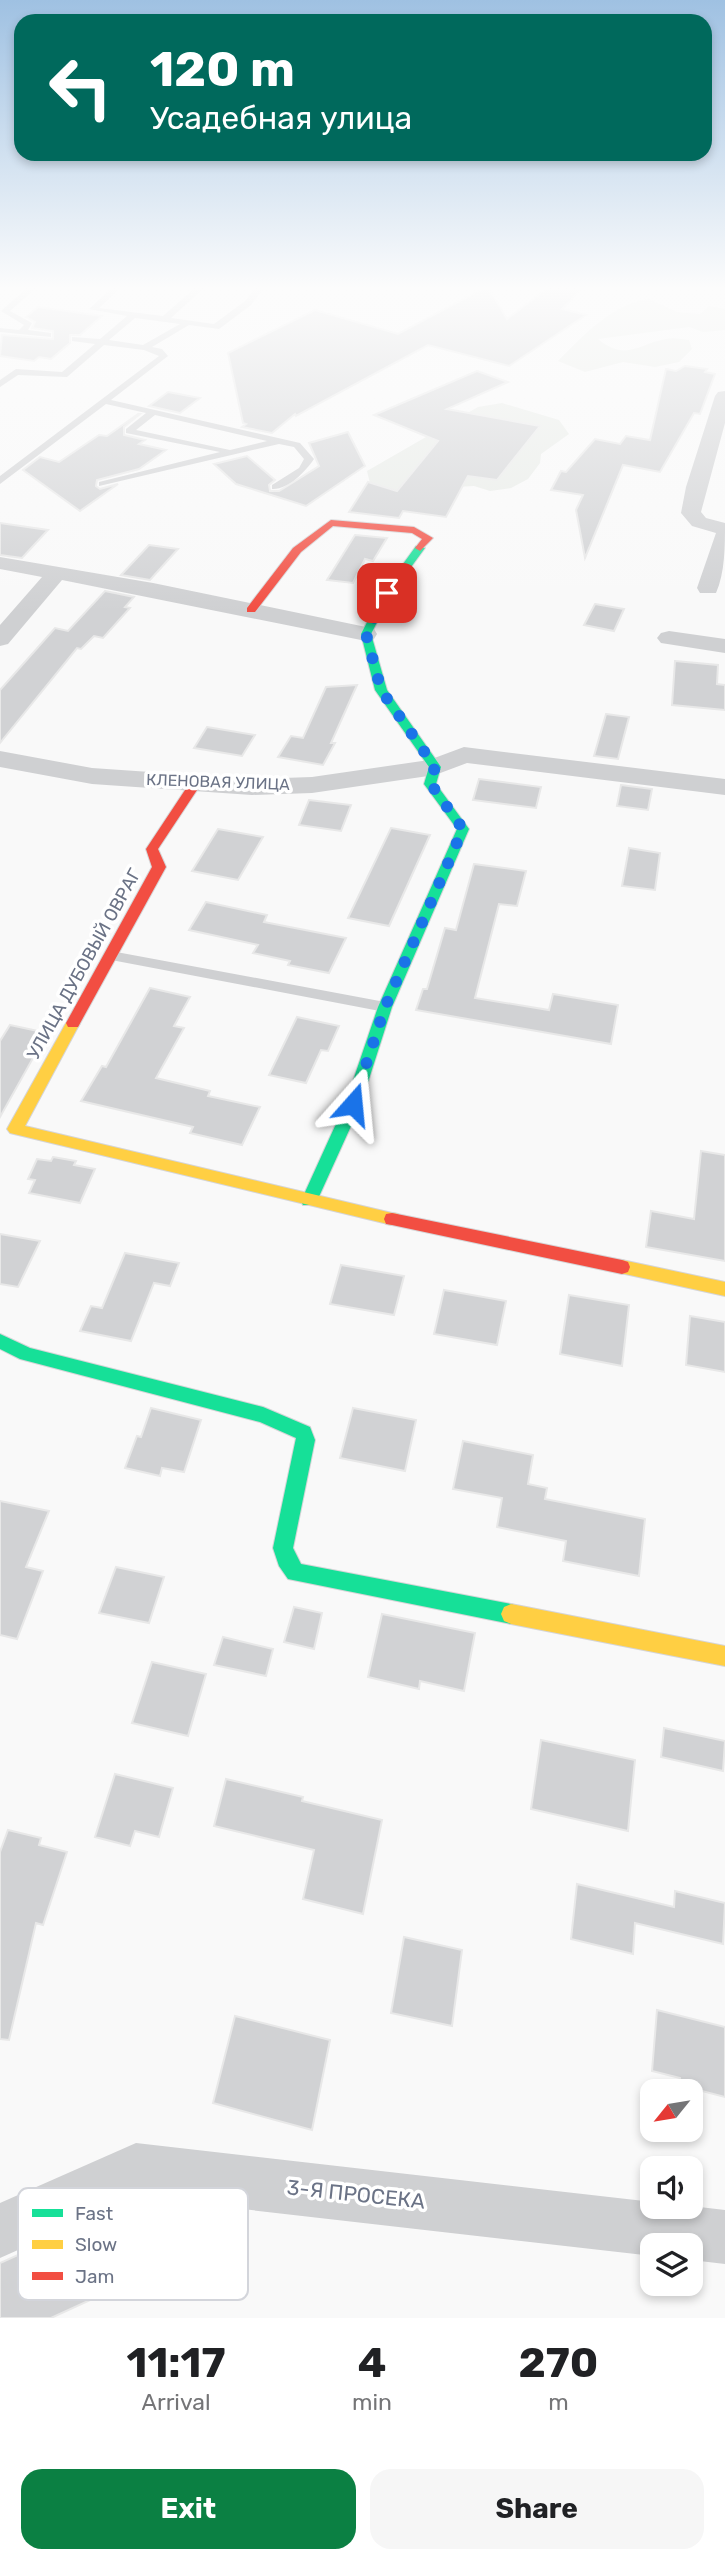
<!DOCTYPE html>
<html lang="en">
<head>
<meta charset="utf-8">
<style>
  :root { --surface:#fff; --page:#f6f6f6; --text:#202124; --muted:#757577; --accent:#0b8043 }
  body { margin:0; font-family:Rubik,sans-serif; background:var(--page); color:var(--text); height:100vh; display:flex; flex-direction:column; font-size:26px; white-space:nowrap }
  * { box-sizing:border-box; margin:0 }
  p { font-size:23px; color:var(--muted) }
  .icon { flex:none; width:38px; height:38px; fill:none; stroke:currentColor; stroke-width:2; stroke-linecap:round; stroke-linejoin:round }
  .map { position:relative; height:2318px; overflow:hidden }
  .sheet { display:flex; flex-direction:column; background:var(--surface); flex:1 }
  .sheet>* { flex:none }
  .guide { position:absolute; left:14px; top:14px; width:698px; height:147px; border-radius:21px; box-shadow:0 4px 10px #0003; background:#00695c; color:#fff; overflow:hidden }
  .needle { width:46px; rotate:240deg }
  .fabs { position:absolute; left:640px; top:2079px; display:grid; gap:14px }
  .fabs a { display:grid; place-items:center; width:63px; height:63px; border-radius:14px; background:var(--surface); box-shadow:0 4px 10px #0003; font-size:35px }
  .pin { position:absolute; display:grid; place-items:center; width:60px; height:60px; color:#fff; margin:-30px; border-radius:14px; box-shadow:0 4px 10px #0006 }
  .me { position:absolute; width:77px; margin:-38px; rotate:18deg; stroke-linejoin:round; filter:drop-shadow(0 0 5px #0008) }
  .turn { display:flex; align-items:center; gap:24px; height:147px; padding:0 21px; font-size:32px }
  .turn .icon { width:91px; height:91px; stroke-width:2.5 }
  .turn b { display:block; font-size:49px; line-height:60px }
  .eta { display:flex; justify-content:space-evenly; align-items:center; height:119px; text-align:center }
  .eta b { font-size:42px; font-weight:700; line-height:49px }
  .primary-button { display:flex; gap:14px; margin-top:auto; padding:14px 21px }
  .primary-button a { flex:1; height:80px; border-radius:21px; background:var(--accent); color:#fff; font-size:28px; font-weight:700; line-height:80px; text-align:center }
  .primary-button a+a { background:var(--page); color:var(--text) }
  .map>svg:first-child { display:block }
</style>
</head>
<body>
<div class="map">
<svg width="725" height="2318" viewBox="0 0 725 2318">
  <rect width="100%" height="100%" fill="#f9f9f9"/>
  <!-- green -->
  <path fill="#e8ebe7" d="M649 299 677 312 700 314 709 306 725 309V330L703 332 689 327 598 339C626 362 638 344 666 339 673 337 682 339 689 340L692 349 679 362 655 367 623 362 585 372 558 361C584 335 612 304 649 299Z
    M502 403 559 420 569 434 541 454 540 463 528 479 511 488 490 491 474 486 384 491 370 483 367 471 478 407Z"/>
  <!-- building -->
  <path fill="#d1d2d4" stroke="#e8e8e8" stroke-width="2" d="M486 287H488L507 319 549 287H584L562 309 586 315 509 366 428 345 296 416 295 414 272 433 242 427 246 424 243 423 228 353 315 310 398 334Z
    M38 307 102 316 80 335H70V343L51 359 39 357 34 361 0 356 2 335 53 339V331L32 328 35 322 26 317Z
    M685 366 707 369 705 372 715 374 700 414 694 413 660 472 623 465 585 558 576 510 583 495 551 490 561 471 566 472 595 439 620 444 626 436 650 440 666 369 676 371Z
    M477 371 508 382 447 409 540 426 497 480 468 476 446 517 403 511 399 518 349 512 368 482 397 491 438 441 374 415Z
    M168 392 200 398 180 413 149 406Z
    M138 414H140L124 427V435L145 440 139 444 166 450 139 469 97 480 96 486 100 489 118 484 80 511 23 470 40 457 59 462 99 435 107 436Z
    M348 432 365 466 306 506 236 484 214 464 247 456 275 480 269 485 270 491H279L319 466 309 443Z
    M0 523 48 530 22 558 0 555Z
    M355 535 387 538 373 561 365 559 353 583 327 580Z
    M149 545 178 549 150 580 121 575Z
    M105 591 134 597 125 607 130 608 103 638 94 636 81 649 77 648 0 743V690L55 628 68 631Z
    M595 604 624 609 614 631 584 625Z
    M675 661 718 665 717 684 725 685V710L672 705Z
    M357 685 331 743H335L323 765 278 757 291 736 303 738 326 687Z
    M606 714 629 717 618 759 594 756Z
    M207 727 255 735 242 756 194 748Z
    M479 779 541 787 536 808 473 800Z
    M621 785 652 789 648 810 617 806Z
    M309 800 351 805 341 831 299 825Z
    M391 828 430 835 389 926 348 918Z
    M218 829 263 837 238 880 192 871Z
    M629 848 660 853 655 890 622 886Z
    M474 864 526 871 517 906 499 904 475 998 549 1010 553 994 618 1005 611 1044 416 1010 423 989H427L445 928 456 930Z
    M206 902 267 915 264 922 346 938 329 973 288 965 290 961 253 953 258 945 189 930Z
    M150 988 190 997 174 1026 184 1028 156 1078 210 1091 208 1096 260 1107 242 1145 190 1133 193 1127 81 1101 102 1066 106 1067Z
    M297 1017 339 1026 328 1051 321 1050 306 1083 269 1075Z
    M10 1025 47 1033 0 1117V1041Z
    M701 1151 725 1155V1261L646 1247 651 1211 694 1219Z
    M53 1157 76 1161 74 1165 95 1169 80 1203 29 1193 35 1180 28 1179 37 1159 51 1161Z
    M0 1234 40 1241 18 1287 0 1284Z
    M125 1253 179 1263 170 1286 154 1283 131 1341 80 1331 91 1306 102 1308Z
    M341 1265 404 1276 394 1315 330 1304Z
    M444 1290 506 1301 497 1345 434 1334Z
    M569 1295 629 1305 622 1366 560 1354Z
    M690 1316 725 1322V1372L686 1365Z
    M151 1408 201 1420 184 1472 162 1468 160 1476 125 1468 137 1436 141 1437Z
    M353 1408 416 1420 405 1471 340 1458Z
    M463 1441 533 1455 528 1484 547 1488 545 1499 645 1519 639 1576 563 1561 566 1541 497 1527 502 1498 453 1489Z
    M0 1501 49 1511 26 1567 43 1571 17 1639 0 1635Z
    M116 1567 164 1577 149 1623 99 1613Z
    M294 1607 322 1613 314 1649 284 1642Z
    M382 1614 475 1633 464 1691 420 1681 419 1689 368 1677Z
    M223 1637 273 1649 266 1676 214 1665Z
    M152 1662 206 1674 188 1736 132 1723Z
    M664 1728 725 1741 723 1771 661 1757Z
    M541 1740 635 1760 628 1831 531 1809Z
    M115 1774 173 1788 159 1837 135 1831 130 1846 95 1837Z
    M226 1779 303 1797 302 1801 382 1820 363 1914 303 1899 314 1850 214 1826Z
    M8 1830 41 1838 39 1845 67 1852 43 1925 36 1923 9 2040 0 2039V1852Z
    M577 1884 674 1907 675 1891 725 1903 723 1944 635 1923 633 1954 571 1939Z
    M404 1937 462 1950 452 2026 391 2013Z
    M657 2010 725 2027V2097L679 2085 680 2078 652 2071Z
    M235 2016 330 2040 312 2130 213 2103Z
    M140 2200 145 2201 160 2268 51 2318H0V2263Z"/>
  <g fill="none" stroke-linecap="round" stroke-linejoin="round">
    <!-- fast casing -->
    <g stroke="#d5d5d7" stroke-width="2">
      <path id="fast" d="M416 546 425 548 392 593 371 634 387 690 441 767 436 784 469 829 392 1007 361 1104 317 1201 315 1205H303L301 1201 345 1104 378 1007 457 829 424 784 429 767 375 690 361 634 382 593Z
        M0 1334 30 1348 263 1407 310 1427 315 1440 293 1548 301 1564 511 1604 518 1607 521 1614 518 1621 511 1624 288 1579 279 1566 273 1548 296 1438 260 1422 20 1359 0 1349Z"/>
    </g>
    <!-- slow casing -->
    <g stroke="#d5d5d7" stroke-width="2">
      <path id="slow" d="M73 1018 80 1023 25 1126 392 1213 398 1214 400 1219 398 1224 392 1225 10 1133 7 1129 66 1023Z
        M622 1260 725 1282V1296L616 1272 614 1267 616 1262Z
        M511 1604 725 1646V1666L511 1624 504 1621 501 1614 504 1607Z"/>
    </g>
    <!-- jam casing -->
    <g stroke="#d5d5d7" stroke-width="2">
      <path id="jam" d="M331 520 414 527 433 538 420 551 415 548 422 539 412 533 333 526 301 552 255 612H247V608L293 548Z
        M195 780 201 784 158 849 166 867 78 1027H68L66 1023 152 867 146 849 191 781Z
        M392 1213 622 1260 628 1262 630 1267 628 1272 622 1274 392 1225 386 1224 384 1219 386 1214Z"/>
    </g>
    <!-- lane -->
    <path fill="#cfd0d2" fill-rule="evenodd" d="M28 287H37L10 311 32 323 28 330 51 333V337L0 332V328L19 330 24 325 1 311Z
      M113 287H122L99 308 163 316 196 287H205L171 318 214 324 245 301 257 287H265L251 305 219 329 189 325 152 347 162 349 168 356 111 400 300 443 314 459C305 472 288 490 272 489V485L299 468 304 459 294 447 279 444 99 486V482L220 452 126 433V429L146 413 106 404 0 484V476L159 356 144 350 104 345 67 377 18 375 0 387V380L16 369 62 372 95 344 72 341V337L100 339 127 316 89 309ZM135 318 180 324 143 345 109 340ZM155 415 267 441 230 450 136 430Z
      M111 951 385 1002 392 1007 385 1012 106 959 104 956Z"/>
    <!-- street -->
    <path fill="#cfd0d2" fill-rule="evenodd" d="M725 391V423L701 512 706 518 725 523C725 546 725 573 716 593H700L697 588 716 533 692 526 681 513 686 487 715 396 718 392Z
      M0 557 153 583 366 627 374 629 377 634 374 639 366 641 62 580 8 644 0 646V625L42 577 0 569Z
      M669 631 725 639V653L661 643 657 638 661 633Z
      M464 747 725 779V795L467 763 435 775 312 793 252 795 92 784 0 767V751L92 768 252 779 312 777 429 760Z
      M136 2143 653 2202V2207L691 2206 725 2210V2264L691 2260V2245H653V2256L137 2197 0 2258V2203Z"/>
    <!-- fast -->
    <use href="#fast" fill="#16e098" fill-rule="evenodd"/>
    <!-- slow -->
    <use href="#slow" fill="#ffcf43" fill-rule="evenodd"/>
    <!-- jam -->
    <use href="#jam" fill="#f24e42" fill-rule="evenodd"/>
  </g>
  <!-- sky -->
  <linearGradient id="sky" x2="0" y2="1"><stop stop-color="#9fc1e2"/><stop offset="0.47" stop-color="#fcfcfc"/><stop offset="1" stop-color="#fcfcfc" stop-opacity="0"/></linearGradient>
  <rect width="725" height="612" fill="url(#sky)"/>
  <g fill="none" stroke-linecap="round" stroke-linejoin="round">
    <!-- route -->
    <path stroke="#1a73e8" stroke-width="12" stroke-dasharray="0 21.6" d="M353 1104 385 1007 463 829 430 783 435 767 381 690 366 634 387 593"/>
  </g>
  <g text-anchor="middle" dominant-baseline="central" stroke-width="7" stroke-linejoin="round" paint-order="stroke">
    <!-- far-street labels -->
    <g font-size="16" fill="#6b7386" stroke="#fff">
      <text transform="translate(218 782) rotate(2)">КЛЕНОВАЯ УЛИЦА</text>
    </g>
    <!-- street labels -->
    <g font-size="18" fill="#6b7386" stroke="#fff">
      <text transform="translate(84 964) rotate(-61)">УЛИЦА ДУБОВЫЙ ОВРАГ</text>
    </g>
    <!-- near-street labels -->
    <g font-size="21" fill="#6b7386" stroke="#fff">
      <text transform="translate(356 2194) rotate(6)">3-Я ПРОСЕКА</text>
    </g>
  </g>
  <!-- legend -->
  <rect x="18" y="2188" width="230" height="112" rx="10" fill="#fff" stroke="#d3d5db" stroke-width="2"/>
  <rect x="32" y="2209" width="31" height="8" fill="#16e098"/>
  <rect x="32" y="2240" width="31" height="9" fill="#ffcf43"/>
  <rect x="32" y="2272" width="31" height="8" fill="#f24e42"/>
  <g font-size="19" fill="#6b7386">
    <text x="75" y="2220">Fast</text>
    <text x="75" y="2251">Slow</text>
    <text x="75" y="2283">Jam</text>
  </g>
</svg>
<div class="fabs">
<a><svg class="needle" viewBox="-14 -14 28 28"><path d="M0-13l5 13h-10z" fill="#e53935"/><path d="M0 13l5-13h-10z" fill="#757577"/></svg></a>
<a><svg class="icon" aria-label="sound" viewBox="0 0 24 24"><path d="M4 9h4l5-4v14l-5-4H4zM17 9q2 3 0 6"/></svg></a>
<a><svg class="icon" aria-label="layers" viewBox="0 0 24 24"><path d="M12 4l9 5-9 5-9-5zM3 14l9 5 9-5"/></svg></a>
</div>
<div class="pin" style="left:387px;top:593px;background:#d93025"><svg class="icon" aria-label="arrive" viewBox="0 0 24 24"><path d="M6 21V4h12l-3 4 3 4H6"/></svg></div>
<svg class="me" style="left:353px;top:1104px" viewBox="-20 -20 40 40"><path d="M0-17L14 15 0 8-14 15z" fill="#1a73e8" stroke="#fff" stroke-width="4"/></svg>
<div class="guide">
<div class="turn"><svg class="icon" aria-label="left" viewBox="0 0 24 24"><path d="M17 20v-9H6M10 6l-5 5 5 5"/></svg><div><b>120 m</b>Усадебная улица</div></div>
</div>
</div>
<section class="sheet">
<div class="eta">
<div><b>11:17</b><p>Arrival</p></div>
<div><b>4</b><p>min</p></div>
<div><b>270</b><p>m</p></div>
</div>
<div class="primary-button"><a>Exit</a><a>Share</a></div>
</section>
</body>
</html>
